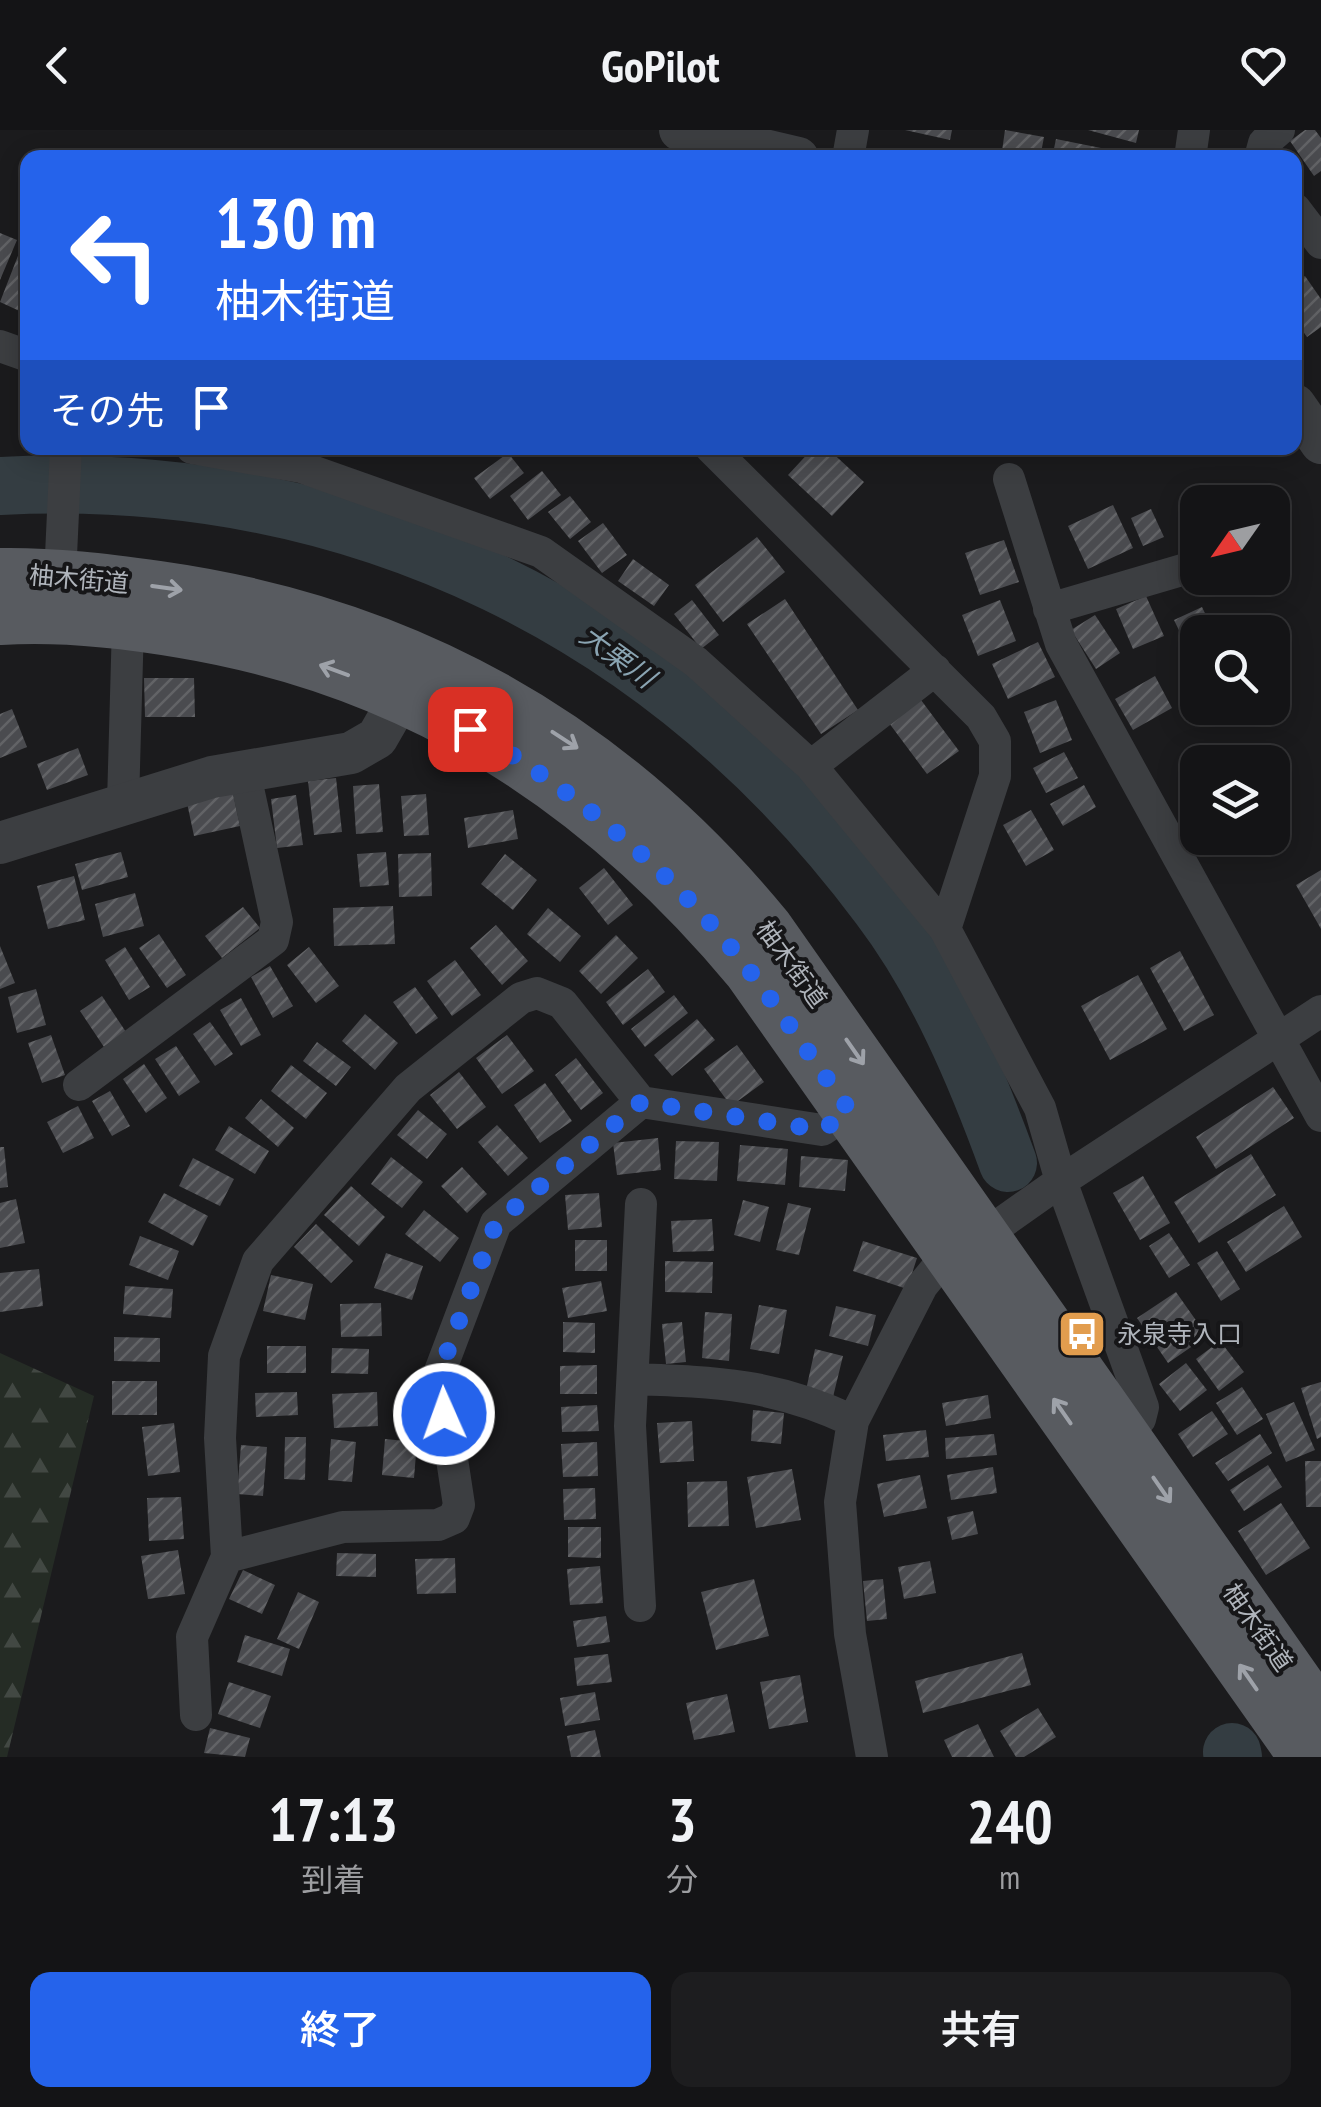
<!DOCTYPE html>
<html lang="ja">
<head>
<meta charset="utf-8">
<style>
  :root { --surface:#141416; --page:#1d1d1f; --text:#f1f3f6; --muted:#9d9ea1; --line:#333335; --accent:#2563eb }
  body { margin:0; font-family:"PT Sans Narrow","Noto Sans JP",sans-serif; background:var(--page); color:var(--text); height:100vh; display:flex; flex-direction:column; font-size:38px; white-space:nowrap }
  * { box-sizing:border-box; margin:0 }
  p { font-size:32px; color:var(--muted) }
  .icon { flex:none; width:55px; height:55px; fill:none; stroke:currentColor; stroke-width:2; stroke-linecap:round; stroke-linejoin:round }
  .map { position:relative; height:1627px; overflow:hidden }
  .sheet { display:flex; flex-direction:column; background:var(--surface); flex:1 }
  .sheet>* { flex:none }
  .banner { position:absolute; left:20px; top:20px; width:1282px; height:305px; border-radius:20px; box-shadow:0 5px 25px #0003,0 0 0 2px var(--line); background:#2563eb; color:#fff; overflow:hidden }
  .needle { width:65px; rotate:236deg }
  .buttons { position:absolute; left:1180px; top:355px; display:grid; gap:20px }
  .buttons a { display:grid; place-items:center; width:110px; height:110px; border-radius:20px; background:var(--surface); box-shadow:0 5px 25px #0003,0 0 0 2px var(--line); font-size:50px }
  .pin { position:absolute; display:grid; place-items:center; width:85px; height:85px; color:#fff; margin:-42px; border-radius:20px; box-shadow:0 5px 15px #0006 }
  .me { position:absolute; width:110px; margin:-55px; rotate:358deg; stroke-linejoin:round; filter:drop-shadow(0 0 8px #0008) }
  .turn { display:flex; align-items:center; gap:35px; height:210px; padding:0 30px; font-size:45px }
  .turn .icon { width:130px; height:130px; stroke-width:2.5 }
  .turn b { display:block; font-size:70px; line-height:85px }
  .then { display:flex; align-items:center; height:95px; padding:0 30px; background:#0003; gap:20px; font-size:38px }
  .eta { display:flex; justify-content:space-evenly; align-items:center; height:170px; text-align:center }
  .eta b { font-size:60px; font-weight:600; line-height:70px }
  .primary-button { display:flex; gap:20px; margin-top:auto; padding:20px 30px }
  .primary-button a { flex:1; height:115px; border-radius:20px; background:var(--accent); color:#fff; font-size:40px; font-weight:600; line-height:115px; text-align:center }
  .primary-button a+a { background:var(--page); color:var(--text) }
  header { display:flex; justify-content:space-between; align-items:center; height:130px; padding:0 30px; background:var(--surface); font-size:45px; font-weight:600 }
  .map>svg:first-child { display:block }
</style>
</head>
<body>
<header><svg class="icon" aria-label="back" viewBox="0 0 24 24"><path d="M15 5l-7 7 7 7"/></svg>GoPilot<svg class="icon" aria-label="heart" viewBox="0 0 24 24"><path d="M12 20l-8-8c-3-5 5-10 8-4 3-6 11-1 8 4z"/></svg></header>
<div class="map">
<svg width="1321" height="1627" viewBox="0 0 1321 1627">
  <defs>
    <pattern id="forest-firs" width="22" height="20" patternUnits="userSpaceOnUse" patternTransform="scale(2.5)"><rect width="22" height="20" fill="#252c25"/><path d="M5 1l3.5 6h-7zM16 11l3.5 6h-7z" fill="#424843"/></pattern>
    <pattern id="building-hatch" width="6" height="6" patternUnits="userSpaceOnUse" patternTransform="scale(2.5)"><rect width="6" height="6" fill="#4a4b4f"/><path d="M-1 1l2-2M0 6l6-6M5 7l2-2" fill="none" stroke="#626366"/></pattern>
  </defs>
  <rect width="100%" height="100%" fill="#1b1b1d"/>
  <!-- forest -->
  <path fill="url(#forest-firs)" d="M0 1223 94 1266 7 1627H0Z"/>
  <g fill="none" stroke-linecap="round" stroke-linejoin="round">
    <!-- river -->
    <path stroke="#343d42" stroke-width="58" d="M0 356C358 338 668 492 880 777 937 852 976 945 1008 1033
      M1232 1622 1233 1627"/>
  </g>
  <!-- building -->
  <path fill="url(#building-hatch)" d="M905 0H952L950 10Z
    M1005 0 1044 7 1040 28H1001Z
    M1088 0H1139L1136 13Z
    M1305 0H1315L1321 8V41L1314 46 1290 11Z
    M1056 9 1101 18 1099 28H1052Z
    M0 103 17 110 0 150Z
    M21 118 28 120 26 184 0 172Z
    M1305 146 1321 169V197L1307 207 1295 190V153Z
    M813 318H827L864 352 832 386 788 345Z
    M508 323 524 343 490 369 474 348Z
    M542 341 561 365 528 390 510 366Z
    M570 366 591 392 570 409 548 382Z
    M1113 375 1133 418 1088 439 1068 396Z
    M1151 379 1164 407 1143 416 1131 388Z
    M603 393 627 425 602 443 578 411Z
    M757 407 785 442 723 492 695 455Z
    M1004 410 1019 452 980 465 965 423Z
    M633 429 669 455 654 476 618 451Z
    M1146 466 1164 506 1133 519 1116 479Z
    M785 469 858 580 821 604 747 494Z
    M692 470 719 505 701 519 674 484Z
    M1000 470 1016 511 978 526 962 485Z
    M1202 477 1214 502H1198V514L1188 519 1174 490Z
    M1095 485 1120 523 1096 539 1071 500Z
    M1038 512 1055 547 1008 569 992 534Z
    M1155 546 1172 578 1133 600 1115 569Z
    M144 548H194L195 587H145Z
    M921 570 959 621 927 644 889 593Z
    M1056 570 1072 610 1040 623 1024 582Z
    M12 579 27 617 0 628V584Z
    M78 618 88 645 47 660 37 634Z
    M1064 622 1078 648 1046 663 1033 638Z
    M336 648 342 702 314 705 308 651Z
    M379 654 383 702 356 704 353 656Z
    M1084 655 1096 677 1063 696 1050 674Z
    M233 663 240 696 194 706 187 673Z
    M426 664 429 705 404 706 401 666Z
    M296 665 303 715 277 718 271 669Z
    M513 680 518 709 468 718 464 688Z
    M1031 680 1054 720 1026 736 1003 695Z
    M121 722 128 747 82 760 75 734Z
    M386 722 389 755 360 757 357 724Z
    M431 723 432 766 399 767 398 724Z
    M505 724 537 750 513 780 481 754Z
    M604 738 633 775 608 795 579 758Z
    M1321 740V799L1296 755Z
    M74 746 85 790 48 799 37 756Z
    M135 763 144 796 103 807 95 774Z
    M393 776 395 814 334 816 333 778Z
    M243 777 260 798 222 828 205 806Z
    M548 778 581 806 560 832 527 804Z
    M496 795 528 831 502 855 470 818Z
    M159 804 186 845 167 858 139 818Z
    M616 805 638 828 601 864 579 841Z
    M0 816 15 853 0 859Z
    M125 817 150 857 129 870 105 830Z
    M309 817 339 856 316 873 287 835Z
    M1180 821 1214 885 1184 901 1150 838Z
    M455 830 481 865 452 886 427 851Z
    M270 836 293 876 273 888 251 847Z
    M648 839 665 862 623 895 606 872Z
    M1138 845 1167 899 1110 930 1081 876Z
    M415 857 438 888 416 904 393 872Z
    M36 859 46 895 17 903 8 867Z
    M674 865 688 883 645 917 631 899Z
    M102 866 126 902 104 917 80 881Z
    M241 868 261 905 241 916 220 880Z
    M365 884 398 913 375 940 342 911Z
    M697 889 715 910 672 946 654 925Z
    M210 892 233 924 215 936 193 904Z
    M51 905 65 945 42 953 28 913Z
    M507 905 534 941 502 964 476 928Z
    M317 912 351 937 336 956 303 931Z
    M737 915 764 952 731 976 704 939Z
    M176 916 200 952 179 966 155 929Z
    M576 928 603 963 581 980 555 945Z
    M144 934 167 968 146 983 123 949Z
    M291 935 327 963 306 989 271 961Z
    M459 942 486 977 457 999 430 965Z
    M545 953 572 991 540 1013 514 975Z
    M1273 957 1294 988 1216 1039 1196 1007Z
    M110 961 130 996 112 1006 92 971Z
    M261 969 294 998 278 1017 245 988Z
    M78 976 94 1008 63 1023 47 992Z
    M418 980 447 1004 427 1029 397 1005Z
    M497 995 528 1028 508 1046 478 1012Z
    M229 996 269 1021 255 1044 215 1020Z
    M658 1008 661 1040 617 1045 613 1013Z
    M676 1011 719 1012 717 1051 674 1049Z
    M740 1015 788 1019 785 1055 737 1051Z
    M0 1017H4L8 1057 0 1058Z
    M1251 1024 1276 1065 1199 1113 1174 1072Z
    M801 1026 848 1030 845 1061 799 1057Z
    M391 1027 423 1052 402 1078 371 1054Z
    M193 1028 234 1049 220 1076 179 1056Z
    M462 1037 487 1064 467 1083 441 1056Z
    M1143 1046 1170 1093 1140 1110 1113 1063Z
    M351 1056 385 1087 359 1116 324 1085Z
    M164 1063 208 1086 193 1116 148 1092Z
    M599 1063 602 1097 568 1100 565 1065Z
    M16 1069 25 1113 0 1118V1073Z
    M743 1070 769 1077 760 1112 734 1105Z
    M788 1073 811 1078 799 1125 776 1120Z
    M1284 1076 1302 1107 1246 1142 1227 1112Z
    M424 1080 459 1108 440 1132 405 1104Z
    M712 1089 714 1121 673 1122 671 1091Z
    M316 1094 353 1131 331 1153 294 1117Z
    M1169 1103 1190 1135 1169 1148 1149 1116Z
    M140 1106 179 1121 168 1150 129 1135Z
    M575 1110H607V1141H575Z
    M863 1111 917 1128 907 1159 853 1141Z
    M1217 1121 1240 1159 1221 1171 1197 1133Z
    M386 1123 423 1136 412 1170 374 1158Z
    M665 1131 713 1132 712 1163 665 1162Z
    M39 1139 43 1176 0 1182V1143Z
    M271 1145 313 1154 305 1190 263 1181Z
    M601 1151 607 1181 568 1188 562 1158Z
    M125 1156 173 1159 171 1188 123 1184Z
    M1176 1162 1207 1206 1168 1233 1137 1188Z
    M381 1173 382 1206 341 1207 340 1174Z
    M759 1175 787 1180 779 1224 750 1219Z
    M836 1176 876 1185 868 1216 829 1206Z
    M705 1182 732 1184 729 1231 702 1228Z
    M563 1192 595 1193V1223L563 1222Z
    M682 1192 686 1232 666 1234 662 1194Z
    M114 1207 160 1208V1232L114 1231Z
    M1220 1211 1244 1242 1219 1261 1196 1229Z
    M267 1216H306V1243H267Z
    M332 1218 369 1219 368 1244 331 1243Z
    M815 1219 843 1226 833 1267 806 1260Z
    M1186 1233 1207 1260 1180 1281 1159 1254Z
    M597 1235V1264H560V1236Z
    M112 1251H157V1285H112Z
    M1321 1252V1307L1317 1309 1301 1258Z
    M1242 1257 1263 1289 1237 1305 1216 1273Z
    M297 1262 298 1285 256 1287 255 1263Z
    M377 1262 378 1296 334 1298 332 1264Z
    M988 1265 991 1288 946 1296 942 1273Z
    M1294 1272 1315 1320 1286 1332 1266 1284Z
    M597 1275 599 1301 562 1302 561 1277Z
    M753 1280 784 1283 781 1314 751 1311Z
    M1212 1281 1228 1304 1193 1327 1178 1304Z
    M692 1291 694 1331 660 1333 657 1293Z
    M174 1293 180 1342 148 1346 142 1297Z
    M926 1300 929 1327 886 1331 883 1305Z
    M994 1304 997 1325 946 1329 945 1308Z
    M1260 1304 1272 1323 1228 1351 1215 1333Z
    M285 1307H306L305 1350 284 1349Z
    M331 1309 356 1312 352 1352 328 1350Z
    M385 1309 417 1312 414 1348 382 1345Z
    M597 1312 598 1346 563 1347 561 1314Z
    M241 1315 267 1317 263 1366 237 1364Z
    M1305 1331H1321V1377H1306Z
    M1268 1335 1282 1357 1244 1381 1230 1360Z
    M993 1337 997 1363 951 1370 947 1345Z
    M792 1339 801 1390 756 1398 747 1347Z
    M920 1345 927 1378 884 1387 877 1354Z
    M727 1351 729 1396 688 1397 687 1352Z
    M595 1358 596 1389 564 1390 563 1359Z
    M181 1367 184 1409 149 1411 147 1368Z
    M1281 1373 1310 1418 1266 1445 1238 1401Z
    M973 1381 978 1404 952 1410 947 1387Z
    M568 1397H601V1428L568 1427Z
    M178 1420 185 1464 148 1469 141 1426Z
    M337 1423 376 1424V1447L336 1446Z
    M455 1428 456 1463 417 1464 415 1429Z
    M930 1431 936 1463 904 1469 898 1437Z
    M600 1436 603 1473 570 1475 567 1439Z
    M243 1440 275 1455 262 1484 229 1469Z
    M754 1449 769 1506 716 1520 701 1462Z
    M883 1449 887 1489 867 1491 863 1451Z
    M298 1462 319 1472 299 1519 277 1509Z
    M606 1486 610 1512 577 1517 573 1491Z
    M245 1505 290 1519 282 1546 237 1532Z
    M1022 1523 1031 1555 923 1583 915 1551Z
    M608 1524 612 1552 577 1556 574 1528Z
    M800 1545 808 1592 769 1599 760 1552Z
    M229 1552 271 1566 260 1598 218 1584Z
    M595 1562 600 1590 565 1596 560 1568Z
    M727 1564 735 1602 694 1610 686 1573Z
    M1038 1578 1056 1607 1024 1627H1016L1000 1601Z
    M978 1594 994 1627H952L944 1610Z
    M210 1598 250 1608 245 1627 204 1623Z
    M595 1600 601 1627H571L567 1606Z"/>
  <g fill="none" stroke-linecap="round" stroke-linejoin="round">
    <!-- minor -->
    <path stroke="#3c3e41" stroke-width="32" d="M848 28 853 0
      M1190 28 1194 0
      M1260 28 1264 13 1279 0
      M1295 79 1321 113
      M0 216 28 226
      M192 318 301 337 541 422 696 532 811 636 945 799
      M711 318 981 587 995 611V646L945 799 1040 978 1061 1051 1143 1277 1140 1289 1124 1306
      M1009 349 1061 514 1321 986
      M60 447 66 318
      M1049 479 1182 440
      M811 636 935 540
      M123 673 128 494
      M79 955 273 810 277 792 244 640
      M633 1249C717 1252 775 1254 853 1291
      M227 1427 220 1308 224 1226 258 1131 408 958 521 868 537 863 562 873 641 972
      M640 1476 630 1296 641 1074
      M196 1585 192 1507 227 1427 343 1397 438 1395 454 1388 459 1375 439 1244 496 1093 641 972 822 1000 850 981
      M872 1627 850 1504 840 1372 853 1291 922 1156 935 1140 1061 1051 1321 881"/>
    <!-- tertiary -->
    <path stroke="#3c3e41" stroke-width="42" d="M680 0 798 28
      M1295 275 1321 313
      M0 713 212 647 351 623 377 608 415 542"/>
    <!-- primary -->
    <path stroke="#585b60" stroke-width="52" d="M0 444C53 443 107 450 159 457 406 492 609 605 767 798L1321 1587
      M0 489C60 485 123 492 182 502 416 541 598 659 749 840L1305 1627"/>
  </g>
  <!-- one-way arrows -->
  <defs><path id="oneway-shaft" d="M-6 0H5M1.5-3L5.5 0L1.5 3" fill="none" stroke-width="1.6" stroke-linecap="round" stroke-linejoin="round" transform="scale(2.5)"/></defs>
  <g stroke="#9ea2a9">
    <use href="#oneway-shaft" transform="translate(167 458) rotate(8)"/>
    <use href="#oneway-shaft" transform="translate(334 540) rotate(-160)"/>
    <use href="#oneway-shaft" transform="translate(565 610) rotate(33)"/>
    <use href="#oneway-shaft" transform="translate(855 922) rotate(55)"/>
    <use href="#oneway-shaft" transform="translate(1062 1281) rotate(-125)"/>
    <use href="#oneway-shaft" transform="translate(1162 1360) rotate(55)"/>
    <use href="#oneway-shaft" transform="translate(1248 1547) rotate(-125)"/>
  </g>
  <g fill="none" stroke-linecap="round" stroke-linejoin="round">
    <!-- route -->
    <path stroke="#2563eb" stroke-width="18" stroke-dasharray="0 32.4" d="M444 1284 439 1244 496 1093 641 972 822 1000 850 981C802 915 758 845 703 785 636 712 555 649 470 599"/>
  </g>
  <!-- icons -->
  <defs>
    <g id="bus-square" transform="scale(2.5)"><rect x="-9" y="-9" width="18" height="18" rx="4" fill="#e29d4e" stroke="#161618"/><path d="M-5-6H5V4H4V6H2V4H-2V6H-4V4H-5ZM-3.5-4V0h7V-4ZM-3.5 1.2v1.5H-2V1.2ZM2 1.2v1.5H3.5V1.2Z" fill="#fff"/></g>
  </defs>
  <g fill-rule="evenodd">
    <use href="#bus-square" x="1082" y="1204"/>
  </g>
  <g text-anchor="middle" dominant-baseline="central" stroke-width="8" stroke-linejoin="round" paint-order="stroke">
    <!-- street labels -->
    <g font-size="25" fill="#afb4bb" stroke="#161618">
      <text transform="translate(79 449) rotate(5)">柚木街道</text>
      <text transform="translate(792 834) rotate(54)">柚木街道</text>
      <text transform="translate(1258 1497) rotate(55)">柚木街道</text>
    </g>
    <!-- poi labels -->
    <g font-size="25" fill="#afb4bb" stroke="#161618" text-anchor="start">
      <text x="1117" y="1204">永泉寺入口</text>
    </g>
    <!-- water labels -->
    <g font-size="28" font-style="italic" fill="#8aa4b2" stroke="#161618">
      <text transform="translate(618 526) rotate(36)">大栗川</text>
    </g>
  </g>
</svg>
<div class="buttons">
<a><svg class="needle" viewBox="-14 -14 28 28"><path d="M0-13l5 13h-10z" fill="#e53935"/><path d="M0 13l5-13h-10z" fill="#9d9ea1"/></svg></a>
<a><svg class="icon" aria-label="search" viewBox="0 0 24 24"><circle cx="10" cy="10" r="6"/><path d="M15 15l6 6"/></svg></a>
<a><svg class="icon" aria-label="layers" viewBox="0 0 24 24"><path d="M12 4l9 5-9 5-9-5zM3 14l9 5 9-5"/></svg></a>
</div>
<div class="pin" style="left:470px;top:599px;background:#d93025"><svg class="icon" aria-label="arrive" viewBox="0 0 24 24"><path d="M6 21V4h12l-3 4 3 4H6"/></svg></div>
<svg class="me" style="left:444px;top:1284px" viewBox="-20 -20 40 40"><circle r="17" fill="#2563eb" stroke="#fff" stroke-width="3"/><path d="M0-11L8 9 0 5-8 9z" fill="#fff"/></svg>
<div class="banner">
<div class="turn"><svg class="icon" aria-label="left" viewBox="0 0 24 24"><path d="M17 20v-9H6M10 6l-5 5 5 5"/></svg><div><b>130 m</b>柚木街道</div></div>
<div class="then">その先<svg class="icon" aria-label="arrive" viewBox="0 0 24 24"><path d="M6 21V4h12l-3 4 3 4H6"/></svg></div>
</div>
</div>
<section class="sheet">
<div class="eta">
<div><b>17:13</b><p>到着</p></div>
<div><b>3</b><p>分</p></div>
<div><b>240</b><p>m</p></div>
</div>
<div class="primary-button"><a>終了</a><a>共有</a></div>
</section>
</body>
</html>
